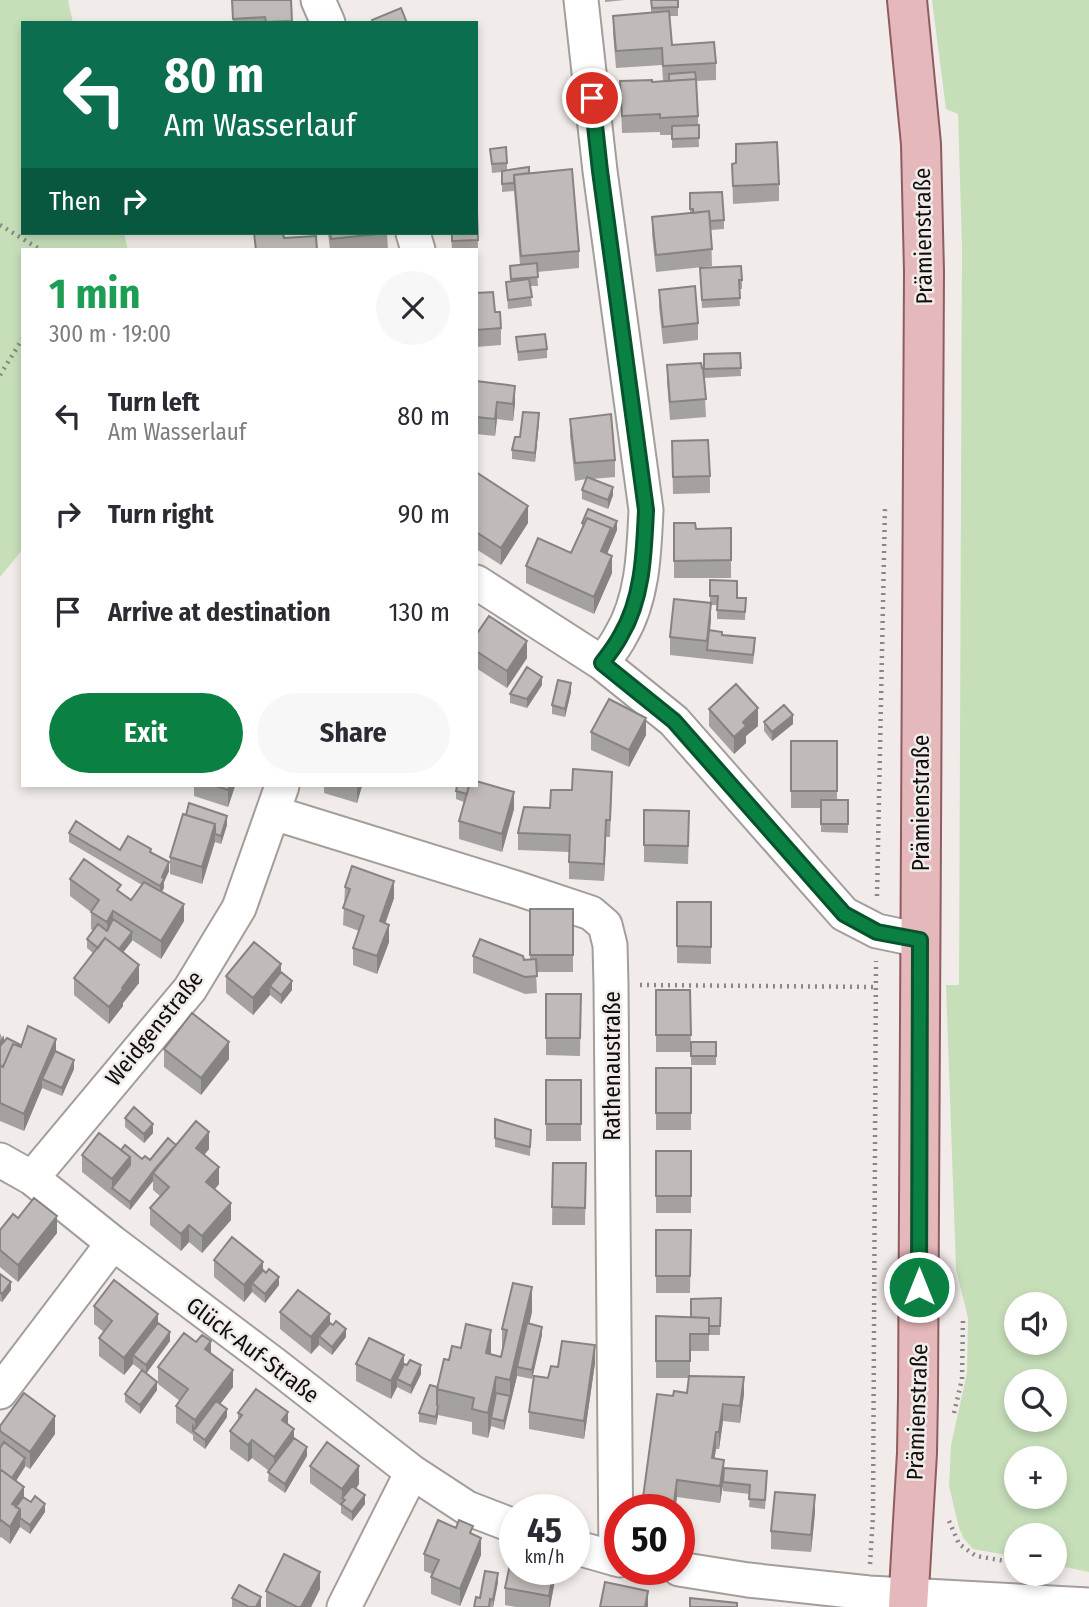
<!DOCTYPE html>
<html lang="en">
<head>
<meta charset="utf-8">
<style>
  :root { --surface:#fff; --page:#f7f7f7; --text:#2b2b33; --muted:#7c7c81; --accent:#0b8043 }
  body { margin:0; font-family:"Fira Sans Condensed",sans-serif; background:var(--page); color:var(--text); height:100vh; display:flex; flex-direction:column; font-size:26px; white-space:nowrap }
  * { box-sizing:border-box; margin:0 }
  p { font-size:23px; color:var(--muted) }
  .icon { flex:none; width:38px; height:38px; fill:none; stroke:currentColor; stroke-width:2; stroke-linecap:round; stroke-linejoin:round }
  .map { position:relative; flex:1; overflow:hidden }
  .panel { position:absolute; left:21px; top:248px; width:457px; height:539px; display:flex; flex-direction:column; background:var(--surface); border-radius:0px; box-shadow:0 4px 10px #0003 }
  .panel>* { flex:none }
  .top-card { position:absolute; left:21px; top:21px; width:457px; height:214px; border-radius:0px; box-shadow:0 4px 10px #0003; background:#0b6e4f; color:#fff; overflow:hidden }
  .controls { position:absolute; left:1004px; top:1292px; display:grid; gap:14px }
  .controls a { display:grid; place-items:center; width:63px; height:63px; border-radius:50%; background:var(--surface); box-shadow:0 4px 10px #0003; font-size:35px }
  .speed { position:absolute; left:499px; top:1494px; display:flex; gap:14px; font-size:35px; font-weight:700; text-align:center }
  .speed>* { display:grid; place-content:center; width:91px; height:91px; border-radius:50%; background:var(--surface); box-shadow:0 4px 10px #0003; line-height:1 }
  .speed small { font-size:18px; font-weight:400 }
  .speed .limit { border:10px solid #d22; background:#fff; color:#111 }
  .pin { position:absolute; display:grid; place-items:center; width:60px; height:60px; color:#fff; margin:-30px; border:4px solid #fff; border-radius:50%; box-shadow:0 2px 7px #0007 }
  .me { position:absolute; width:77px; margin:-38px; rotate:0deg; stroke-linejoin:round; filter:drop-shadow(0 0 5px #0008) }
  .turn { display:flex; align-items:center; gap:24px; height:147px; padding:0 28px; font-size:32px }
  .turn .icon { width:91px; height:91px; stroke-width:2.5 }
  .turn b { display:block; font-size:49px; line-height:60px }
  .then { display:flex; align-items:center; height:66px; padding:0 28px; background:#0003; gap:14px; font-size:26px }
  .round { display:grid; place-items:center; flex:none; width:74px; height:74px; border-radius:37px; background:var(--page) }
  .overview { display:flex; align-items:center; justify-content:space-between; height:119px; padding:0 28px }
  h1 { font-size:42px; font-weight:700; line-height:52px; color:#1e9e55 }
  .button { display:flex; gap:14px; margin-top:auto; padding:14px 28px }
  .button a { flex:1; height:80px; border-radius:42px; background:var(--accent); color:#fff; font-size:28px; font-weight:700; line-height:80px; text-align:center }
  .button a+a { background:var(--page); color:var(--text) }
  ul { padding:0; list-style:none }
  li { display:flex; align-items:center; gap:21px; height:98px; padding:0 28px }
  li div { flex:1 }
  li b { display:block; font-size:26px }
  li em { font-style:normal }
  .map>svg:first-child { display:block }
</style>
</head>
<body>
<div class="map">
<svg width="1089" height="1607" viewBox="0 0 1089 1607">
  <rect width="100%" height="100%" fill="#f1ece9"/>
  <!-- green -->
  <path fill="#c6dfb9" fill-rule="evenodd" d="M0 0H68L73 23H23V233H124L128 250H23V549L0 577Z
    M932 0H1089V1572L1055 1565V1535H1017V1557L973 1549 964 1539 959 1528 949 1486 951 1445 967 1373 968 1318 956 1269 946 985H959L962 247 958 114 946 109ZM1017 1304H1055V1342H1017ZM1017 1381H1055V1419H1017ZM1017 1458H1055V1496H1017Z"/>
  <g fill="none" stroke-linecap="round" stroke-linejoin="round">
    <!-- minor casing -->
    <g stroke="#a39e9b" stroke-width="37">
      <path id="minor" d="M318 0 328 23
        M581 0 600 171 646 510C644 552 643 598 621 635 616 645 609 654 602 663
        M413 233 418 250
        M476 582 602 663 674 721 844 914 877 931 920 940
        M274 813 516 888 591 913 605 925 610 945 611 985 616 1559
        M0 1160 32 1178 113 1243 275 1365 412 1472 467 1508 514 1526
        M32 1178 190 989 239 908 282 786
        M0 1392 113 1243
        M574 1547 620 1560
        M679 1569 748 1580 869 1593 1089 1605
        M344 1607 412 1472"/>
    </g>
    <!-- major casing -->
    <g stroke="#8f5d61" stroke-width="42">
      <path id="major" d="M907 0 921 144 924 272 918 1396 917 1453 908 1607"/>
    </g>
    <!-- path -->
    <path stroke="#898684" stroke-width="4.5" stroke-dasharray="2 5" stroke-linecap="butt" d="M0 225 41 250
      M0 375 23 338
      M877 896 885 506
      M640 985 876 987
      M954 1413 962 1379 963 1318
      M949 1521 959 1544 976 1556 1017 1563
      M870 1564 873 1516 876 961"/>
    <!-- minor -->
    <use href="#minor" stroke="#fff" stroke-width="33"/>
    <!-- major -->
    <use href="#major" stroke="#e5b8bb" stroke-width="38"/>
  </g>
  <!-- wall -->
  <path fill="#a5a19e" d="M232 0H291L292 23H233Z
    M605 0H625L605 2Z
    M651 0H678V16H670L672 45 716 63V80L696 81 698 116 699 147 672 148V135H660V132L622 133 620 81H663L662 65 616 68 613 33V16L651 12Z
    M736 144 779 184V201L733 204 732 164 736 163Z
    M490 149 507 163V170L529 173 579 251V268L537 272 538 286H530L532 306 508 309 506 282H511L510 266 520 265 514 191 502 192V172L492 173Z
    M690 193 724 220V229L711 230 712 266 656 272 652 234V217L690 213Z
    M328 233H387L388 250H330Z
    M451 233 478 240V248L452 250Z
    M700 268 742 280V289H739L740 306 702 308Z
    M659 290 698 323V340L663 344 659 307Z
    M476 293 495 312 501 328V345L476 347Z
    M516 337 547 349V358L518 361Z
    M740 353 741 376 704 378 706 417 670 420 667 382V365L702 368 704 376V354Z
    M476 381 515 403 513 421 497 419 495 436 476 434Z
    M570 419 615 460V477L592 479 613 495 608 509 582 499V490L586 479 575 481 570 436Z
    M539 422 535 462 512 459V450L520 437Z
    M672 441 710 476V493L673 494Z
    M476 472 528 523 501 565 476 549Z
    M582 523 617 530 607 554 612 573 594 614 526 583V566L571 553 582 530Z
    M674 523 696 529 731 528V578H674Z
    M710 580 737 598H746L745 620 717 619V605H711L710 631 755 647 753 664 670 655V637L710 603Z
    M476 635 527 658 507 688 476 668Z
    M542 685 527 708 510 703V694Z
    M571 692 565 717 552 714V705Z
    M709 709 758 726 746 736V743L734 754 709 726Z
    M764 722 793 724 772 741 764 731Z
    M591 732 646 735 629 767 591 750Z
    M791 741H837V800H848V833L821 832V808H791Z
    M476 769 477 779V781L514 809 502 852 459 839V821L464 802 456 799V791Z
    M194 786H242L238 787 235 786 228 807 194 796Z
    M324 786H362L357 803 324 793Z
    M612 789 610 837H606L604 881 569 879V852L518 850V833L572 790Z
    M644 810 689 829 688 864 644 862Z
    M227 825 221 844 215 842 202 884 170 874V857Z
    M69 833 120 850 151 852 169 871 164 882V888L162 891 184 921 161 959 132 940 123 952 139 983 123 1003V1006L109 1024 74 995V978L93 953 87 948V939L93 931 91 929V912L70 896V879L121 892 131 900 142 885 69 842Z
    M345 887 394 898 385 923 389 942 377 974 353 965V948L359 931 343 925Z
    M677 902H711V964L677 963Z
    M530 909H573V972H536L537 993 525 994 473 973V956L530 959Z
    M281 972 292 990 281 1004 270 995 253 1015 226 993V976Z
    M656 990H690L691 1052H656Z
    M546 994H581L580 1056 546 1055Z
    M0 1033 4 1042 56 1052 74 1069 62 1096 42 1088 24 1131 0 1121Z
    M691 1042H716V1065H691Z
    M164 1049 229 1059 201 1095 164 1067Z
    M656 1068H691V1130H656Z
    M546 1080H581V1141H546Z
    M125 1118 153 1133 144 1143 125 1127Z
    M495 1119 531 1130 530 1156 495 1147Z
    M176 1145 209 1149 204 1155 219 1184 215 1189 231 1220 202 1253 189 1242 181 1251 150 1225V1208L160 1196 153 1190V1181L130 1210 82 1172V1155L121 1150 142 1159 150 1160Z
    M656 1151H691V1213H656Z
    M553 1163H586L585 1225H552Z
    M18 1218 57 1233 18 1282 0 1267V1230Z
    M656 1230H691L690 1293H656Z
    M214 1260 279 1285 265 1303 252 1292 244 1302 214 1277Z
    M0 1274 11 1290 2 1302 0 1301Z
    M721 1298 720 1335H709V1351H690V1376L744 1394 740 1423 723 1421 719 1449H716L714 1458 724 1468 767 1479 765 1509 749 1507 750 1494 723 1491V1486L720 1503 677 1497 675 1510H642V1505L673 1396 687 1393 689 1378H656V1316L691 1317Z
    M94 1306 158 1323 170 1341 146 1373 157 1390 140 1414 125 1402V1394L142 1371 133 1364 124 1375 99 1356V1338L104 1332 94 1324Z
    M280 1312 330 1323 346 1337 332 1355 319 1345 311 1354 280 1329Z
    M532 1312 529 1324 542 1335 532 1379 517 1376 504 1430 491 1426 488 1438 472 1434V1422L438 1415 436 1425 419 1422V1413L437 1387 449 1360 491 1355 501 1357 502 1351V1329Z
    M211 1353 233 1387 220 1404 227 1417 205 1449 193 1440V1435L176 1423V1406L180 1401 158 1384V1367Z
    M595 1363 584 1439 529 1429V1412L548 1378 558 1367Z
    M356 1364H404L421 1374 411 1394 397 1387 391 1399 356 1381Z
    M238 1413 288 1424 294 1438 307 1456 285 1493 268 1481 269 1471 252 1458 248 1462 230 1449V1431L238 1421Z
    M0 1426 55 1434 30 1469 25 1466 16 1481 24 1497 45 1512 30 1534 20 1527 10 1544 1 1537 0 1538Z
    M310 1466 359 1484 356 1489 365 1504 352 1521 341 1513V1506L310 1483Z
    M815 1512 811 1552 771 1549V1531Z
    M473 1535 481 1555 460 1606 431 1594V1577L432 1574 424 1571V1554Z
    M555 1570V1580L550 1607H516L505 1605V1588Z
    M498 1582 493 1607H474L480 1598Z
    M320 1589 311 1607H266V1591Z
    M232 1598 261 1606V1607H232Z"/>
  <!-- shaded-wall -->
  <path fill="#868381" d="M515 386V403L513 421V404Z
    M497 402V419L495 436V419Z
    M539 413V422L535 462V453Z
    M613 487V495L608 509V500Z
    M528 506V523L501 565V548Z
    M617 521V530L601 568V551L611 528Z
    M612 556V573L594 614V597Z
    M711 603V620L708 650H707V658V641Z
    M527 641V658L507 688V671Z
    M542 677V685L527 708V699Z
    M571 683V692L565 717V709Z
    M758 708V726L746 736V743L734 754V737L743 722Z
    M793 715V724L772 741V732Z
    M646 718V735L629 767V750Z
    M230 786H235L228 807V790Z
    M357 786H362L357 803Z
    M514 792V809L502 852V834Z
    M227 816V825L221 844V836Z
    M606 820V837L604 881V864Z
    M215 824V841L202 884V867Z
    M169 862V871L164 882V888L160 895V886L162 877Z
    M394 881V898L380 939V921Z
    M184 904V921L161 959V941Z
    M113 911V928L107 940V922Z
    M389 925V942L377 974V956Z
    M132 932V941L115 963V954Z
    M281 964V981L270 986V995L253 1015V998Z
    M139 965V983L123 1003V1006L109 1024V1007L122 988Z
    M292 981V990L281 1004V995Z
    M4 1035V1044L0 1049V1041Z
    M56 1039V1056L42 1079V1088L24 1131V1114Z
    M229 1042V1059L201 1095V1078Z
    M74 1060V1069L62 1096V1088Z
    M153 1124V1133L144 1143V1134Z
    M209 1132V1149L196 1165V1148Z
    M130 1157V1174L112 1188V1179Z
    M219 1167V1184L206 1199V1182Z
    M153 1173V1181L130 1210V1202Z
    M231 1203V1220L202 1253V1236Z
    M57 1216V1233L18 1282V1265Z
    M189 1225V1242L181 1251V1234Z
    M263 1262V1279L252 1283V1292L244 1302V1285Z
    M279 1277V1285L265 1303V1294Z
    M11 1282V1290L2 1302V1294Z
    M532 1287V1312L519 1367H517V1376L504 1430V1421L510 1396V1380Z
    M158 1314V1331L133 1355V1364L124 1375V1358Z
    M330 1314V1331L319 1336V1345L311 1354V1337Z
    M542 1327V1335L532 1379V1370Z
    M346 1329V1337L332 1355V1347Z
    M491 1330V1355L486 1353Z
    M170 1332V1341L146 1374V1365Z
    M211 1341V1358L205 1349Z
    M595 1345V1363L584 1439V1421Z
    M404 1355V1372L397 1379V1387L391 1399V1381Z
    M421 1365V1374L411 1394V1386Z
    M233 1370V1387L197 1435 195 1433V1420Z
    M496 1377V1402L491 1418V1426L488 1438V1413Z
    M744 1377V1394L740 1423V1406Z
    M157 1382V1390L140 1414V1405Z
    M723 1404V1421L719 1449V1432Z
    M438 1406V1415L436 1425V1417Z
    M227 1409V1417L205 1449V1440Z
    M288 1412V1430L282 1420Z
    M55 1416V1434L30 1469V1452Z
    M294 1429V1446L274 1474V1457Z
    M716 1432V1449L712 1475V1458Z
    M252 1440V1458L248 1462V1445Z
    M307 1447V1456L285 1493V1484Z
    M25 1458V1467L10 1490V1481Z
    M724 1460V1477L720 1503V1486Z
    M359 1466V1484L345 1503V1500L342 1498V1506V1489Z
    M677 1480V1497L675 1510H673Z
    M24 1487V1504L20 1509V1527L10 1544V1527L12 1504Z
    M365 1495V1504L352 1521V1512Z
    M815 1495V1512L811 1552V1535Z
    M45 1504V1512L30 1534V1525Z
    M481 1538V1555L460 1606V1589Z
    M554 1570H555V1580L550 1607H549V1596Z
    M320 1572V1589L311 1607H301Z
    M498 1573V1582L493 1607V1600Z
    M648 1591V1607H645Z
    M261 1597V1607H256Z"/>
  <!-- building -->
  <path fill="#c0bbb8" stroke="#868381" stroke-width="2" d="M232 0H291L292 21 266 22 265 17 233 19Z
    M651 0H678V7L652 8Z
    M401 8 407 23H373L372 20Z
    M669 11 672 45 714 42 716 63 663 66 662 48 616 51 613 16Z
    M695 72 696 79 669 81V74Z
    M696 79 698 116 660 118V114L622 116 620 81 652 80V82Z
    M699 125V138L672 139V126Z
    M777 142 779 184 733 186 732 164 736 163V144Z
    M506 147 507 163 492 164 490 149Z
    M529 167V173L514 175V183L502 184V171Z
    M572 169 579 251 521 256 514 175Z
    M722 192 724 220 710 221 709 211 693 213V209H690V193Z
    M709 211 712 249 656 255 652 217Z
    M476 212H477L478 240 452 241V233H476Z
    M254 233H283L284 238 316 236 317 250H256Z
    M330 233H388L331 239Z
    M537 263 538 277 511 279 510 266Z
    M741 266 742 280H739L740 298 702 300 700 268Z
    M529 279 532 297 508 300 506 282Z
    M695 286 698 323 663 327 659 290Z
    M493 292 495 312H500L501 328 476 330V293Z
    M545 334 547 349 518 352 516 337Z
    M740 353 741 368 704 369V354Z
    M701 363 702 368H703L706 399 670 402 667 365Z
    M476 381 515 386 513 404 497 402 495 419 476 417Z
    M523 412 539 413 535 453 512 450 515 437H520Z
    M611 414 615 460 575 463 570 419Z
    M708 440 710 476 673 477 672 441Z
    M476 472 528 506 501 548 476 532Z
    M587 477 613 487 608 500 582 490Z
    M588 509 617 521 611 534V528L587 518 584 524 582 523Z
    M587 518 611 528 601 551 612 556 594 597 526 566 538 538 571 553Z
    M674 523H695L696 529 731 528V560L674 561Z
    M710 580 737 581V598H746L745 612 717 610 718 596H710Z
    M674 599 711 603 707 641 670 637Z
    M489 616 527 641 507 671 476 651V635Z
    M709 630 722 632V635L755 638 753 655 707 650Z
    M527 667 542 677 527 699 510 694Z
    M558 680 571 683 565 709 552 705Z
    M736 684 758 708 743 722 746 726 734 737 709 709Z
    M609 699 646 718 629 750 591 732Z
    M784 705 793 715 772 732 764 722Z
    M791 741H837V791H791Z
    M573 769 612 772 610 820H606L604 864 569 862 570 835 518 833 524 807 550 808 551 790H572Z
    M476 781 514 792 502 834 459 821 469 786H476Z
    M216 786H230L228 790Z
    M457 786H469L467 794 456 791Z
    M821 800H848V824H821Z
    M189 803 227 816 221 836 215 834V824L186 815Z
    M644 810 689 811 688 846 644 845Z
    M183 814 215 824 202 867 170 857Z
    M76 821 120 850 128 836 151 849 150 852 169 862 162 877 164 879 160 886 69 833Z
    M84 859 121 885 117 890 131 900 144 882 184 904 161 941 113 911 107 922 91 912 99 900 70 879Z
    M352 866 394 881 380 921 389 925 377 956 353 948 364 916 343 908 350 889 345 887Z
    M677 902H711V947L677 946Z
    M530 909H573V955H530Z
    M113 919 132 932 119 949 105 938 98 948 87 939 98 924 107 931Z
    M105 938 139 965 122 988 123 989 109 1007 74 978Z
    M480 939 523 956 524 960 536 959 537 976 525 977 473 956Z
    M254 942 281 964 253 998 226 976Z
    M281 972 292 981 281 995 270 986Z
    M656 990H690L691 1035H656Z
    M546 994H581L580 1038H546Z
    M192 1013 229 1042 201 1078 164 1049Z
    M28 1026 56 1039 24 1114 0 1103V1065L3 1067 13 1044 21 1047Z
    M7 1038 21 1045V1047L13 1044 3 1067 0 1065V1046Z
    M691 1042H716V1056H691Z
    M55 1051 74 1060 62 1088 42 1079Z
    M656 1068H691V1113H656Z
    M546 1080H581V1124H546Z
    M134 1107 153 1124 144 1134 125 1118Z
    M495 1119 531 1130 530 1147 495 1138Z
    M196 1121 209 1132 196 1148 219 1167 206 1182 231 1203 202 1236 189 1225 181 1234 150 1208 169 1187 153 1173Z
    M99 1133 130 1157 112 1179 82 1155Z
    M168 1138 176 1145 155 1169 130 1202 112 1188 130 1165V1157L121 1150 125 1145 142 1159 145 1156 150 1160Z
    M656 1151H691V1196H656Z
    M553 1163H586L585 1208 552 1207Z
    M34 1198 57 1216 18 1265 0 1250V1230L13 1214 18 1218Z
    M656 1230H691L690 1276H656Z
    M232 1237 263 1262 244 1285 214 1260Z
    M269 1269 279 1277 265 1294 252 1283 263 1270 266 1273Z
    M0 1274 11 1282 2 1294 0 1292Z
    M114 1280 158 1314 124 1358 99 1338 112 1321 94 1306Z
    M513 1283 532 1287 510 1380 496 1377 488 1413 472 1409 474 1398 437 1389 444 1359 449 1360 452 1346 461 1348 466 1324 491 1330 486 1353 501 1357 507 1330 502 1329Z
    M298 1290 330 1314 311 1337 280 1312Z
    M721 1298 720 1326H709V1318L691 1317V1299Z
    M656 1316 709 1318V1334H690V1361H656Z
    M336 1321 346 1329 332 1347 319 1336 330 1323 333 1325Z
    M158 1323 170 1332 146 1365 133 1355Z
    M527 1323 542 1327 532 1370 517 1367Z
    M184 1333 196 1342 202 1335 211 1341 205 1349 233 1370 195 1420 176 1406 188 1389 158 1367Z
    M369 1338 404 1355 391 1381 356 1364Z
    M562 1341 595 1345 584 1421 529 1412 534 1376 548 1378 551 1366 558 1367Z
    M410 1360 421 1365 411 1386 397 1379 404 1364 407 1365Z
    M142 1370 157 1382 140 1405 125 1394Z
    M689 1376 744 1377 740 1406 723 1404 719 1432H716L712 1458 724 1460 720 1486 677 1480 673 1509 642 1505 657 1394 673 1396 674 1391 687 1393Z
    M430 1385 437 1387V1405L438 1406 436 1417 419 1413Z
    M256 1389 288 1412 282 1420 294 1429 274 1457 252 1440 248 1445 230 1431 242 1415 238 1413Z
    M24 1393 55 1416 30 1452 0 1431V1426Z
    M496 1393 510 1396 504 1421 491 1418Z
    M216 1401 227 1409 205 1440 193 1431V1426L195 1429Z
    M294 1438 307 1447 285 1484 268 1472Z
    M4 1442 25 1458 12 1478 0 1469V1448Z
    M327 1442 359 1466 342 1489 310 1466Z
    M724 1468 767 1471 765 1500 749 1499 750 1485 723 1482Z
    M0 1469 24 1487 12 1504 20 1509 10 1527 1 1520 0 1521Z
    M352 1486 365 1495 352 1512 341 1504 345 1500 342 1498Z
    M775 1492 815 1495 811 1535 771 1531Z
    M35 1496 45 1504 30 1525 20 1518V1509L16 1507 23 1497 31 1502Z
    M438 1520 456 1528 459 1520 473 1526 470 1533 481 1538 460 1589 431 1577 439 1560 424 1554Z
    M284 1554 320 1572 301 1607H297L266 1591Z
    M512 1555H514V1570H554L549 1596 505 1588Z
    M485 1571 498 1573 493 1600 490 1599 489 1607H474L476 1597 480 1598Z
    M605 1582 648 1591 645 1607H600Z
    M239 1585 261 1597 256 1607H249L232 1598Z
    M690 1598 737 1603V1607H690Z"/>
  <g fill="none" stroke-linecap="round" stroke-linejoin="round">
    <!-- route casing -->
    <g stroke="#07532c" stroke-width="18">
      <path id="route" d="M592 98 600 171 646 510C644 552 643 598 621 635 616 645 609 654 602 663L674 721 844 914 877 932 920 940 919 1287"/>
    </g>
    <!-- route -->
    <use href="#route" stroke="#0b8043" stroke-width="12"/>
  </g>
  <g text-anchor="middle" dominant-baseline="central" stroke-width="5" stroke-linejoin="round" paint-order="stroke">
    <!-- street labels -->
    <g font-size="23" fill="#100e0d" stroke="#f1ece9">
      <text transform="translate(923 236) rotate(-91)">Prämienstraße</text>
      <text transform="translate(921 803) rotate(-90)">Prämienstraße</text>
      <text transform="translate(154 1028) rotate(-51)">Weidgenstraße</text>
      <text transform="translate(612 1066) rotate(-90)">Rathenaustraße</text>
      <text transform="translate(253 1350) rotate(37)">Glück-Auf-Straße</text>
      <text transform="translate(917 1412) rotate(-88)">Prämienstraße</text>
    </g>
  </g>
</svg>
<div class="controls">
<a><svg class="icon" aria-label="sound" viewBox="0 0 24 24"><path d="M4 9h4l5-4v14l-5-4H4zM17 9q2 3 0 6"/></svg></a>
<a><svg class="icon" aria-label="search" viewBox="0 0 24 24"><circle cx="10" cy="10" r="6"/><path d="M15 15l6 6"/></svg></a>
<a>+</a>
<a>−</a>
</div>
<div class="speed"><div>45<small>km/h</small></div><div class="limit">50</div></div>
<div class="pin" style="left:592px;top:98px;background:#d93025"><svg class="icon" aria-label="arrive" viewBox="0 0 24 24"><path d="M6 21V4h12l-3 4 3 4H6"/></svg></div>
<svg class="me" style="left:919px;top:1287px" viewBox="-20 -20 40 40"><circle r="17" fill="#0b8043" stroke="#fff" stroke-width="3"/><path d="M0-11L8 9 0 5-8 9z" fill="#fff"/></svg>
<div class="top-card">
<div class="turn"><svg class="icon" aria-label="left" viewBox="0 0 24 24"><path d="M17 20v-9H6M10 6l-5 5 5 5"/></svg><div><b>80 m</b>Am Wasserlauf</div></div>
<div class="then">Then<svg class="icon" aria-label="right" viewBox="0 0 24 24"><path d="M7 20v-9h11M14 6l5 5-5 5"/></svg></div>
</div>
<section class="panel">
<div class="overview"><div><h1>1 min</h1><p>300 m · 19:00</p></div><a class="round"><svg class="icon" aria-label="close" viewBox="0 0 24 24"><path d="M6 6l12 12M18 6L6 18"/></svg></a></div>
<ul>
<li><svg class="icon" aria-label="left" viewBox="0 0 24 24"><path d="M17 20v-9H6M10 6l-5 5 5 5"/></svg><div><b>Turn left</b><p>Am Wasserlauf</p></div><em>80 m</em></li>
<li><svg class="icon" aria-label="right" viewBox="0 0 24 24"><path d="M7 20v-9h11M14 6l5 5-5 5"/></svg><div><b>Turn right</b></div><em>90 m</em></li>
<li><svg class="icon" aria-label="arrive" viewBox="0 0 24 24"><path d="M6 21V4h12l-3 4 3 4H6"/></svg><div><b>Arrive at destination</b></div><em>130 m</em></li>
</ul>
<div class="button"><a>Exit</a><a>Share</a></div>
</section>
</div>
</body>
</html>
